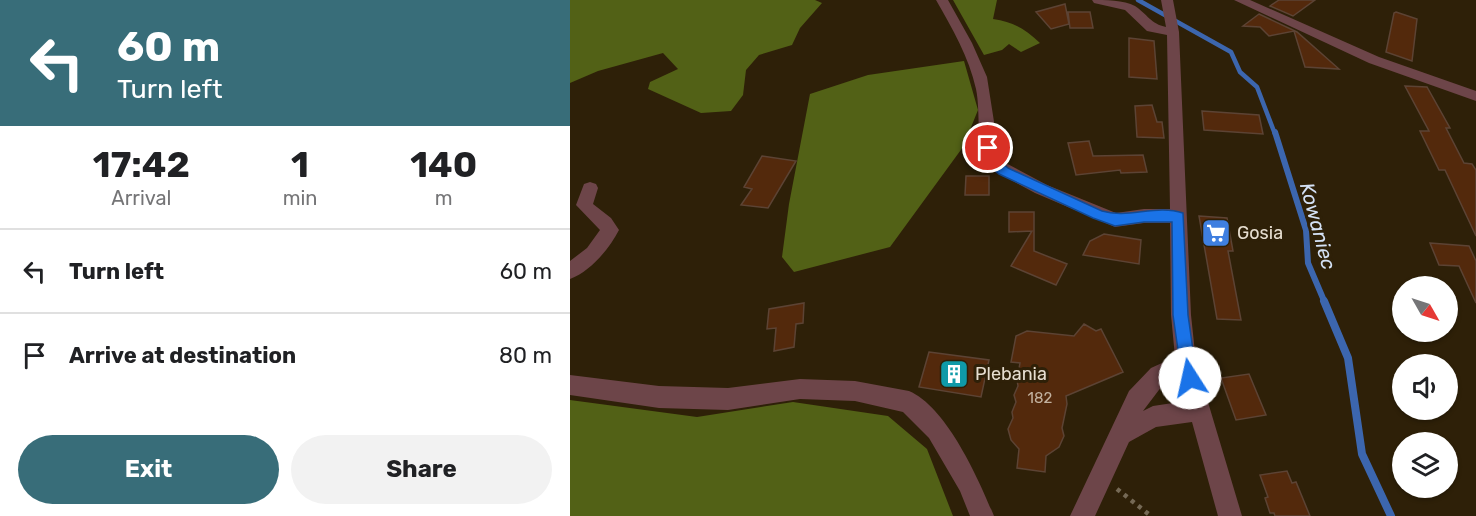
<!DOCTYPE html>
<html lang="en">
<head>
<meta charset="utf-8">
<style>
  :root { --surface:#fff; --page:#f2f2f2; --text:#202124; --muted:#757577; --line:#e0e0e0; --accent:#386d79 }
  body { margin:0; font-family:Rubik,sans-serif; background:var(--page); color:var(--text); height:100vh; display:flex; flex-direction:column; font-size:22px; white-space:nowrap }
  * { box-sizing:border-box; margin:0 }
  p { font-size:20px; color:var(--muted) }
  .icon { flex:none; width:33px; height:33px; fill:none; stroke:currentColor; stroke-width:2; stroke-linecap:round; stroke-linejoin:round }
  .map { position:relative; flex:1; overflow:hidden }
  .drawer { display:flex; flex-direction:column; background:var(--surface); width:570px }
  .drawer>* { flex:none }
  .hud { background:#386d79; color:#fff; overflow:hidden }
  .needle { width:39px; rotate:129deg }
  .buttons { position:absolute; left:822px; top:276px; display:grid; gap:12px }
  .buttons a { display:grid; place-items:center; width:66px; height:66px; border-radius:50%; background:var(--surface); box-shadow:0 2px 4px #0004; font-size:30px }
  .pin { position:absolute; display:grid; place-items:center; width:51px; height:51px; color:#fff; margin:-26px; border:3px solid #fff; border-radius:50%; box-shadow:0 2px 6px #0007 }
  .me { position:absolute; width:66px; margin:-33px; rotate:350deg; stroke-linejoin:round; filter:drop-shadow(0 0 4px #0008) }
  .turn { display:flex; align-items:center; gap:21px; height:126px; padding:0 18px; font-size:27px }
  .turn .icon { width:78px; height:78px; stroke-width:2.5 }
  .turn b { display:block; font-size:42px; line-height:51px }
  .eta { display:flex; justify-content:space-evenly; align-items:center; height:102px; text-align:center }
  .eta b { font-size:36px; font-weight:700; line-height:42px }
  .button { display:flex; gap:12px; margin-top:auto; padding:12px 18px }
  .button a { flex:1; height:69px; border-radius:36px; background:var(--accent); color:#fff; font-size:24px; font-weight:700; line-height:69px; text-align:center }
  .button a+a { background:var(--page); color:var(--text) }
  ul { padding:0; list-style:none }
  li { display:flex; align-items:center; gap:18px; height:84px; padding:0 18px; border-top:2px solid var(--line) }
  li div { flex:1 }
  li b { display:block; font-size:22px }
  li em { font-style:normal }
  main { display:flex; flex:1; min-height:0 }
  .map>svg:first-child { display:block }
</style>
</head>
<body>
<main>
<section class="drawer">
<div class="hud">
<div class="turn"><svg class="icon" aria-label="left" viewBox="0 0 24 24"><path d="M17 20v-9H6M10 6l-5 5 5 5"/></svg><div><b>60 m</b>Turn left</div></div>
</div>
<div class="eta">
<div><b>17:42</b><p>Arrival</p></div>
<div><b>1</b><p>min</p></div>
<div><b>140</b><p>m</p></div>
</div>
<ul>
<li><svg class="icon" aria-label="left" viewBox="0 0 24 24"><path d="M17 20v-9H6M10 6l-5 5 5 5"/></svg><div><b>Turn left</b></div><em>60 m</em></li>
<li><svg class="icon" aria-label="arrive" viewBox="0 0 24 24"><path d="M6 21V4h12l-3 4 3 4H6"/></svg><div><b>Arrive at destination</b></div><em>80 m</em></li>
</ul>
<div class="button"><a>Exit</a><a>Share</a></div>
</section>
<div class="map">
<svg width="906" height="516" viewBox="0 0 906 516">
  <rect width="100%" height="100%" fill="#2e2008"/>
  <!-- forest -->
  <path fill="#526116" d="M0 0H245L252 3 230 28 222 45 189 55 176 70 173 95 161 111 131 113 78 89 80 82 108 69 93 53 28 71 0 83Z
    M383 0H427L423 19C444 22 455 29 470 43L451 52 439 44 432 50 414 55Z
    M394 61 408 110 393 147 320 247 224 272 212 257 219 204 240 94 298 75Z
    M0 400 127 417 223 402 318 416 357 449 383 516H0Z"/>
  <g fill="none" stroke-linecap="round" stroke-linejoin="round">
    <!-- stream-far2 -->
    <path stroke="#3c66ae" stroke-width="4.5" d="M568 0 661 52 670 72 687 87 705 134"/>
    <!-- stream-far1 -->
    <path stroke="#3c66ae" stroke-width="6" d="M705 132 736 230 738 263 755 303"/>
    <!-- stream -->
    <path stroke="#3c66ae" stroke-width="8" d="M754 301 778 358 792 454 821 516"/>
  </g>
  <!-- building -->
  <path fill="#53290c" stroke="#5c4334" stroke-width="1.5" d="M709 0H745L723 16 700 6Z
    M495 4 499 24 481 29 466 12Z
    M498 12H520L523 28H500Z
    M826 12 847 19 842 61 816 52 824 13Z
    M689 14 727 32 769 69 735 67 724 31 699 36 690 27 673 26Z
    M559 38 584 41 587 79 559 77Z
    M835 86 857 87 880 128H876L894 163 902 164 906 170V236L875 170H869L850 131H859Z
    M582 105 587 122H592L594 138 567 137 565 106Z
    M632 111 689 115 693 134 634 130Z
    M519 141 523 156 573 155 577 172 551 173 550 170 506 175 498 143Z
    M192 156 226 161 198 208 171 205 182 189 174 187Z
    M396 176H419V195H395Z
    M439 212H464V251L497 264 486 285 441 266 462 231 439 232Z
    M629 216 657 218 663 251H658L671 320 647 319Z
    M534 234 571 240 569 264 513 255 520 241Z
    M860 243 899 246 906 261V303L889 266 869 265Z
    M234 303 233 323 226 324 224 347 204 351 206 328 197 329 199 309Z
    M514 324 526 331 531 329 553 372 496 396 497 404 492 428 494 436 489 447 476 456 475 472 447 468 449 449 441 440 438 429 443 418 442 412 446 402 444 395 448 386 447 380 450 363 441 362 446 336 457 331 504 336Z
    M359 352 419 360 411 397 349 387Z
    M679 374 696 415 666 420 651 378Z
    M717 471 722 483 726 482 740 516H705L704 513H700L695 498 698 497 690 475Z"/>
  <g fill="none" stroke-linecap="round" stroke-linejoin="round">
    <!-- path -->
    <path stroke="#756955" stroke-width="4.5" stroke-dasharray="4 5" stroke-linecap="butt" d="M547 489 581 516"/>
    <!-- minor -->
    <path fill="#6d4549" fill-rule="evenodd" d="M366 0H378L402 43 417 77 430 160 477 185 546 213 574 209H600L597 35 577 31 555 10 524 3 522 0C535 0 554 0 565 6 577 14 581 24 596 27L591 0H603L609 32 621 315 626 362 672 516H648L622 422 586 427 559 442 525 516H500L559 391 581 368 605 357 601 315 600 223H574L545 227 465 193 417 167C405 145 411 113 406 89 399 57 382 28 366 0ZM609 375 616 401 583 406 573 411 595 382Z
      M664 0H680L809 57 906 91V101L799 63Z
      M20 182 26 184 28 188 23 204 41 218 49 230C39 249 21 271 0 279V261L17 248 30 230 6 205 14 184Z
      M0 375 89 386 158 388 230 379 285 381 339 391C377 407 409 480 424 516H400L390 491 359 438 333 412 285 401 230 399 158 410 89 408 0 395Z"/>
  </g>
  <!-- route -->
  <path fill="#1a73e8" stroke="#114b97" stroke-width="1.5" d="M418 144C426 146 427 160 438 168L532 211C558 219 586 204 613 213L618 315 627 378 625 384 620 386 614 384 612 378 603 315 602 222H574L545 226 523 218 429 174 419 166 413 148Z"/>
  <!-- icons -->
  <defs>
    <g id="supermarket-square" transform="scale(1.5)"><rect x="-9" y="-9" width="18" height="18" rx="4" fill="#3f7fe0" stroke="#2e2008"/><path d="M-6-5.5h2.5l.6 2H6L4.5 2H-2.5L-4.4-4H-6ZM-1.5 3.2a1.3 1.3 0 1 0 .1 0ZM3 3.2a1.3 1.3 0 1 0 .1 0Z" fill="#fff"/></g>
    <g id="building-square" transform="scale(1.5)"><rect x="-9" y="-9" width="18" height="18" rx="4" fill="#0f9aa8" stroke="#2e2008"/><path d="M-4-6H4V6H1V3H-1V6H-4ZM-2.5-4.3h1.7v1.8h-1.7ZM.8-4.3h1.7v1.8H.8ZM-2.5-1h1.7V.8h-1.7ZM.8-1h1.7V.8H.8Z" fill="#fff"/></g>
  </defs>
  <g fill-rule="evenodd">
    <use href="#supermarket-square" x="646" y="233"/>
    <use href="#building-square" x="384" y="374"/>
  </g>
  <g text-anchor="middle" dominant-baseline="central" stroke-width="6" stroke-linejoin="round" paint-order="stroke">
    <!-- number labels -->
    <g font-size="15" fill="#c2b19f">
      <text x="470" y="398">182</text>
    </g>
    <!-- poi labels -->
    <g font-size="18" fill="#e7ded0" stroke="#2e2008" text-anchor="start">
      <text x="667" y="233">Gosia</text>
      <text x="405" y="374">Plebania</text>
    </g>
    <!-- water labels -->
    <g font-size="20" font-style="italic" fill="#d5e2f6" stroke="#2e2008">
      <text transform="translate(748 226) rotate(75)">Kowaniec</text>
    </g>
  </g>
</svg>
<div class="buttons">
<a><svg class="needle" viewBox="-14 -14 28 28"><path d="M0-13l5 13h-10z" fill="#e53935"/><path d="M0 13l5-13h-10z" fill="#757577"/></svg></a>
<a><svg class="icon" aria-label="sound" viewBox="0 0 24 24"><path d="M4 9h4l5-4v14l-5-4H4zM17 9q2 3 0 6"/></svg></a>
<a><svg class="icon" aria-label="layers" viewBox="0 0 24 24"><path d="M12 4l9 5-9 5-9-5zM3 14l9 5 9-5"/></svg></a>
</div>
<div class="pin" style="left:418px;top:148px;background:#d93025"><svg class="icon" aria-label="arrive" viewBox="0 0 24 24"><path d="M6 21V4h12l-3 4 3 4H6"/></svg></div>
<svg class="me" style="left:620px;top:378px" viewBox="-20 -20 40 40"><circle r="19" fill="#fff"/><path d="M0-13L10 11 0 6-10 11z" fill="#1a73e8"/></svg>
</div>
</main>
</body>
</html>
